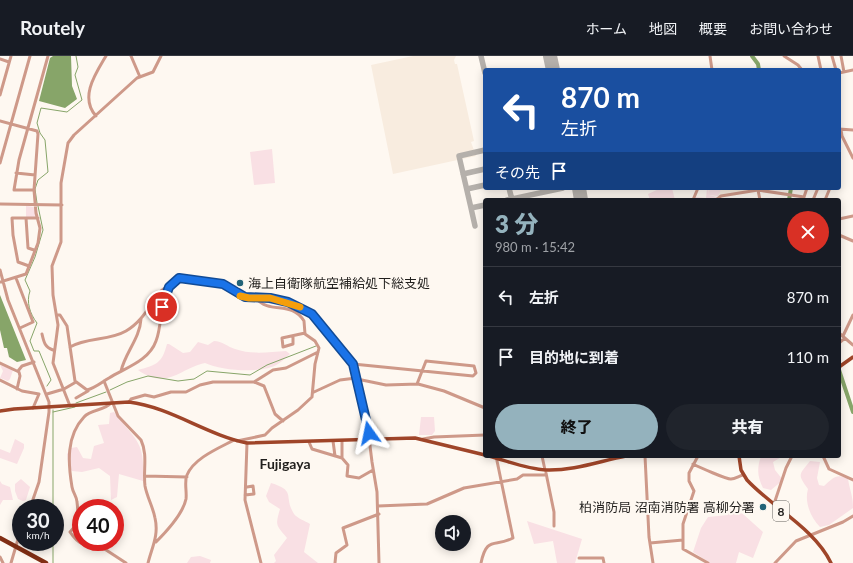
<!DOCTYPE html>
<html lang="ja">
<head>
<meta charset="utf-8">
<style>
  :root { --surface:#171b24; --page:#20242c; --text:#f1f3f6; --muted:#9ea1a6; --line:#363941; --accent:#94b2bd }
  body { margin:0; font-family:Lato,"Noto Sans JP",sans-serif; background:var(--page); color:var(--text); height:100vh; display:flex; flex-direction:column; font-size:15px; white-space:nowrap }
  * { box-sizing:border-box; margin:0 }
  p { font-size:13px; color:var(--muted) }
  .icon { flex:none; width:22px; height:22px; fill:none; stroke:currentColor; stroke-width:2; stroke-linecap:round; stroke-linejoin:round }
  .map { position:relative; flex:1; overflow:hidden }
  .panel { position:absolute; left:483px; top:142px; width:358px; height:260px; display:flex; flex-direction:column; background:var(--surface); border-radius:4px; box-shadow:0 2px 10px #0003 }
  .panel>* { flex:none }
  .banner { position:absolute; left:483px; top:12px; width:358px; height:122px; border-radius:4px; box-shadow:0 2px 10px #0003; background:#1a4fa0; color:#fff; overflow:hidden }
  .tools { position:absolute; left:435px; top:459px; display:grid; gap:8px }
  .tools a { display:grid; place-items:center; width:36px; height:36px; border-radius:50%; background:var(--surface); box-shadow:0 2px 10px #0003; font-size:20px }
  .speed { position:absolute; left:12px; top:443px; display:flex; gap:8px; font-size:20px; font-weight:700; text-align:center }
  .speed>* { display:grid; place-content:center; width:52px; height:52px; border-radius:50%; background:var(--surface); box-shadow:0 2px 10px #0003; line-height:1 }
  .speed small { font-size:10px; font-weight:400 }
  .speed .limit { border:6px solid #d22; background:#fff; color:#111 }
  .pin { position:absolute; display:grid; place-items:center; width:34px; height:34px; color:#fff; margin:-17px; border:2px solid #fff; border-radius:50%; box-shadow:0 1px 4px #0007 }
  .me { position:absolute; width:44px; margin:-22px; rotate:348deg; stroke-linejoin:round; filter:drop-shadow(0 0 3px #0008) }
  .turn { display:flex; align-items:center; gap:14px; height:84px; padding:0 12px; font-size:18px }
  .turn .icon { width:52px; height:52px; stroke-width:2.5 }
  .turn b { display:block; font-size:28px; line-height:34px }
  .then { display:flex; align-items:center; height:38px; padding:0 12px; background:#0003; gap:8px; font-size:15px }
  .round { display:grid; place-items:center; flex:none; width:42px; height:42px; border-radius:21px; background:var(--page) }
  .head { display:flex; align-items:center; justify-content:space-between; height:68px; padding:0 12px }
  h1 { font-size:24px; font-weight:800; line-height:30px; color:var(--accent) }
  .primary-button { display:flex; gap:8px; margin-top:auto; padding:8px 12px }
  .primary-button a { flex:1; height:46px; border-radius:24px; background:var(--accent); color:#111; font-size:16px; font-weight:800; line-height:46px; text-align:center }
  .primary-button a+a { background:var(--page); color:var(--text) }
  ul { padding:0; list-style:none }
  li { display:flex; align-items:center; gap:12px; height:60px; padding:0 12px; border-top:1px solid var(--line) }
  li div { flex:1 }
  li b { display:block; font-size:15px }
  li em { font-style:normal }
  header { display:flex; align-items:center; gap:24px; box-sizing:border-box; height:56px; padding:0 20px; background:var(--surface); border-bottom:1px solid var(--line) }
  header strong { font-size:19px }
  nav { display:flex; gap:22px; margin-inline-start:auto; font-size:14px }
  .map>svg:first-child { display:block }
</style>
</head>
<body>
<header>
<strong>Routely</strong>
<nav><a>ホーム</a><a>地図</a><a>概要</a><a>お問い合わせ</a></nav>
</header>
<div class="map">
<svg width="853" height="507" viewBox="0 0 853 507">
  <rect width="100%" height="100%" fill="#fef8f1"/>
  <!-- built -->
  <path fill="#f8ecdf" d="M413 0H456L454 4 455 8H457L474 85 471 86 476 100 393 118 371 9Z
    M709 132H761L718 140 708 138Z"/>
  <!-- green -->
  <path fill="#f9e0e4" d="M272 93 275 127 254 129 250 96Z
    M661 132H672L675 144H650L648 138Z
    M707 132H709L708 139 710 132H722L718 140 709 139 717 141 719 144H695L696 141 706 142Z
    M26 150 35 151V161H26Z
    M214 285C222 285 228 291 235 293 252 299 269 296 286 295L290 298C286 301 283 305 278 308 263 318 222 315 205 307 180 312 167 335 138 314 157 309 162 307 167 288H169L183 297 190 296 198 286 208 289Z
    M0 309 13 314 10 323 8 325 0 322 3 315Z
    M114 356C137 386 145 385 143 425L119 418 117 441 111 444 110 420 99 412 82 416 72 415 68 408 67 398 71 392 77 391 83 402 91 403 94 390 104 387 98 369 109 368 110 357Z
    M421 361H434L435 375 432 379H419Z
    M15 383 24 388V392L17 408 0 402V393L10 397Z
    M761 400H783L773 406 775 414 783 424 771 434 763 432C757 420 757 412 761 400Z
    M810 405 820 406 817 422 819 429 824 430C833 422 837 417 848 423 850 435 853 440 853 452L829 469 820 471C811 462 804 446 808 433 797 418 799 419 810 405Z
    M21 423 30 431 26 444 23 445 18 443 15 435V428Z
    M0 425 2 428 10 431 13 444H3L0 449Z
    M271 427C297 435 283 440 294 458 297 462 305 465 310 468L304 496 318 507H274L276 505 274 499 287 482C276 469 275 470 280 453L269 446 266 440Z
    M730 453 743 458 763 476 753 502 739 496 736 507H710L693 496 701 472 708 461 728 459Z
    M527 465 582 483 575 507H557L553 485 534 488Z
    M200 500 211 504 210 507H187L191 501Z"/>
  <!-- water -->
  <path fill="#87a569" d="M53 0H71L72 30 77 43 65 52 39 45 50 2Z
    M0 239 26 304 17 306 9 301 7 292H4L0 274Z"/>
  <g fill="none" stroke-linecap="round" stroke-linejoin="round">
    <!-- stream -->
    <path stroke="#87a569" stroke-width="1" d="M37 147 35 133 38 124 48 116 45 84 40 77 37 67 41 52 67 56 82 44 75 19 78 11 76 0
      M38 150 43 174 35 201 25 224 30 235C26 246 30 258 37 267L30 285 34 295H39L51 324 47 330
      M110 334 127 326 148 320 178 325 194 323 207 315 250 319 267 309 316 290
      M76 347 106 336
      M53 356 75 351
      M53 452V354
      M53 507V486"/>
    <!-- river -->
    <path stroke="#87a569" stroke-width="4" d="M752 0 758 8 759 14
      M789 144 791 132
      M839 314 853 356"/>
    <!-- taxiway -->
    <path stroke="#b5b0ab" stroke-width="5.5" d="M481 0 485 17
      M485 94 459 100 471 152 485 149
      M463 118 485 113
      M509 132 512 144
      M467 133 485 129
      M507 144 563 132
      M471 152 475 170"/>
    <!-- runway -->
    <path stroke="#b5b0ab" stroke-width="14" d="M550 0 553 14
      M579 132 581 144"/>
    <!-- minor -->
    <path stroke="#ce9989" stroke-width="3" d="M131 0 140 21
      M710 0 712 14
      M784 0 798 9 802 14
      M818 0 821 14
      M832 0 836 14
      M841 0 844 16
      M0 3 9 6
      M839 17 853 14
      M0 39 11 0
      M96 60C79 41 96 17 106 0
      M0 65 37 75 38 78 34 134 36 157 40 172 38 187 26 218 0 226
      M839 73 853 74
      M841 74 842 80 853 102
      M0 107 30 0
      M16 117 35 119
      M34 134H14L19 104 48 0
      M758 134 804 141
      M693 144 698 132
      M716 144 721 140 758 134 760 144
      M803 144 807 132
      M813 144 818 132
      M825 144 830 132
      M0 148 62 149
      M26 162 28 192 34 194
      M839 163 853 160
      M839 179 853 185
      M29 210 18 206 13 179 12 162H38
      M0 214 8 244 49 346V356L39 426 30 452
      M16 222 33 266 20 272
      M57 259H60L67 270 75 325 87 334C95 332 102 326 109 322 125 312 149 305 156 285 164 266 157 235 177 222L221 228 245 241 270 242 299 250 318 264 351 306 368 374 372 406 377 436 379 507
      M839 277 853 289
      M42 278C44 287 45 291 53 294
      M293 280V288L283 291 282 282 305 277
      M843 280 853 259
      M839 287 845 282
      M70 291C87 281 109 285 126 275 142 266 150 249 161 235L165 232H168
      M0 307 19 316 20 320 17 333
      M353 308 473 320 476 317 474 310 426 305 417 328
      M18 315 22 310 34 306
      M121 315C125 297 140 282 141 263
      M357 323 386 329 418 328 444 335 485 352
      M0 324 22 335 39 338 33 352
      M104 325 118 360 141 384C148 399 143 414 145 430 147 441 153 451 155 462 159 479 152 491 148 507
      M254 326 273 314 286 312 318 296
      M314 336 340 324 356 322
      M47 338 64 333 76 326
      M76 342 88 335
      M129 346 131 343 145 339 154 341 171 336H186L200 329 213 326H254L264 330 275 358 283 365
      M111 347C104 355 91 353 84 361 66 380 68 407 72 431 73 437 77 441 77 446 78 453 78 460 78 467L70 476C78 488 86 492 100 490L126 507
      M70 350 53 307 58 269 53 239 52 210 61 186V127L68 87 74 79 137 22 153 16 161 0
      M423 383 434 381 485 379
      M237 385 265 379 272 372 298 354 312 341 315 308 319 292 315 285 305 278 304 265C291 244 270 259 256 242
      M333 385 335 400
      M309 386 312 393 342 402 348 409 347 420 359 422 373 414
      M247 387 245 444 261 507
      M542 400 545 414
      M645 400 649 481 653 507
      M698 400 689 417V425L694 435 683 468V493L708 507
      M823 400 829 413 853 424
      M342 402V385
      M693 408C699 411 728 424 731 423 735 423 739 420 743 419
      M546 417 554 456V470
      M145 420 187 421
      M245 439 254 438 253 430 247 431
      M774 448 786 412 792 400
      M378 450 427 448 464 432 517 423 523 419H546
      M156 486C167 475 183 458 186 443 187 435 184 426 187 419 194 402 219 392 234 384
      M650 487 683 484
      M0 501 3 507
      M579 502H603L604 507
      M11 507 21 473
      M335 507 336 497 347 489 343 472 379 458
      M481 507C487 479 495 492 513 482L496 400
      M775 507 796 485 843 466 853 460"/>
    <!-- major -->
    <path stroke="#9f4529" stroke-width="3.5" d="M839 311 853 301
      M0 355 14 353 129 346C170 351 207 379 247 387L415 382 485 399
      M489 400C507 405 527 413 546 414 573 415 600 405 626 400
      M739 400 741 414 747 424C772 451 815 473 831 507"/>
    <!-- highway -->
    <path stroke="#812e14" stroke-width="4.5" d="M0 482 46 507"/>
  </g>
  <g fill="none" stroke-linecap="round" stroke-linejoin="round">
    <!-- route casing -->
    <g stroke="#114b97" stroke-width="10">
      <path id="route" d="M162 251 169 231 179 222 223 228 245 241 270 242 288 246 312 258 353 308 369 377"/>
    </g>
    <!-- route -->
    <use href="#route" stroke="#1a73e8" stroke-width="7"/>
    <!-- slow -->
    <path stroke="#f59e0b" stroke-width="7" d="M240 240 249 242H270L300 251"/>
  </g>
  <!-- markers -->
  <g fill="#236378" stroke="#fef8f1" stroke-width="1.5">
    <circle cx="240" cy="227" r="4"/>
    <circle cx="763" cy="451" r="4"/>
  </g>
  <g text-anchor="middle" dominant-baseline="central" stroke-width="4" stroke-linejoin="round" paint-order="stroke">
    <!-- shield labels -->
    <rect fill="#fef8f1" stroke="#63605d" stroke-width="1" x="773" y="445" width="16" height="20" rx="3"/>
    <g font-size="12" font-weight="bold" fill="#211f1d">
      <text x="781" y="455">8</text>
    </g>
    <!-- poi labels -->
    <g font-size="13" fill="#211f1d" stroke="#fef8f1" text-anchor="start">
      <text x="248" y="227">海上自衛隊航空補給処下総支処</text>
      <text x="755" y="451" text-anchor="end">柏消防局 沼南消防署 高柳分署</text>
    </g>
    <!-- neighbourhood labels -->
    <g font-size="14" font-weight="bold" fill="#211f1d" stroke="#fef8f1">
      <text x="285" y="407">Fujigaya</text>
    </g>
  </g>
</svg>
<div class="tools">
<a><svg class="icon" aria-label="sound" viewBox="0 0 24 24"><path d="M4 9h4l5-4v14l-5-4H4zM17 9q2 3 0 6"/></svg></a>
</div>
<div class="speed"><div>30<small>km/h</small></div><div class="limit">40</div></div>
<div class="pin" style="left:162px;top:251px;background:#d93025"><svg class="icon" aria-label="arrive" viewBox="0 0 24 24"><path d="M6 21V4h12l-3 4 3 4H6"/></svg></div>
<svg class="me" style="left:369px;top:377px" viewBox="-20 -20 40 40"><path d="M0-17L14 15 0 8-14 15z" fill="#1a73e8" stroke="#fff" stroke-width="4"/></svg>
<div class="banner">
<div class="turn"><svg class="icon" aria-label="left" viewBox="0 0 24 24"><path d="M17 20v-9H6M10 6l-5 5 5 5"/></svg><div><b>870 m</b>左折</div></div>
<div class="then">その先<svg class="icon" aria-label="arrive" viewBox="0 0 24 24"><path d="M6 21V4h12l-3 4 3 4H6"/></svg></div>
</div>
<section class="panel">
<div class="head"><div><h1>3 分</h1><p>980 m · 15:42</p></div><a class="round" style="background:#d93025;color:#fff"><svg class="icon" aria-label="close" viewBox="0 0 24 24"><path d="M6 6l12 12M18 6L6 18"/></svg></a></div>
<ul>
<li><svg class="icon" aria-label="left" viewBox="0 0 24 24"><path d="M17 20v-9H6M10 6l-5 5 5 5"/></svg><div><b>左折</b></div><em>870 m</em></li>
<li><svg class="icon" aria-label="arrive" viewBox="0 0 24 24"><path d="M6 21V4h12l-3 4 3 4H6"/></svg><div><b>目的地に到着</b></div><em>110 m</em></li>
</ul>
<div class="primary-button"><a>終了</a><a>共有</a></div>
</section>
</div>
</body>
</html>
